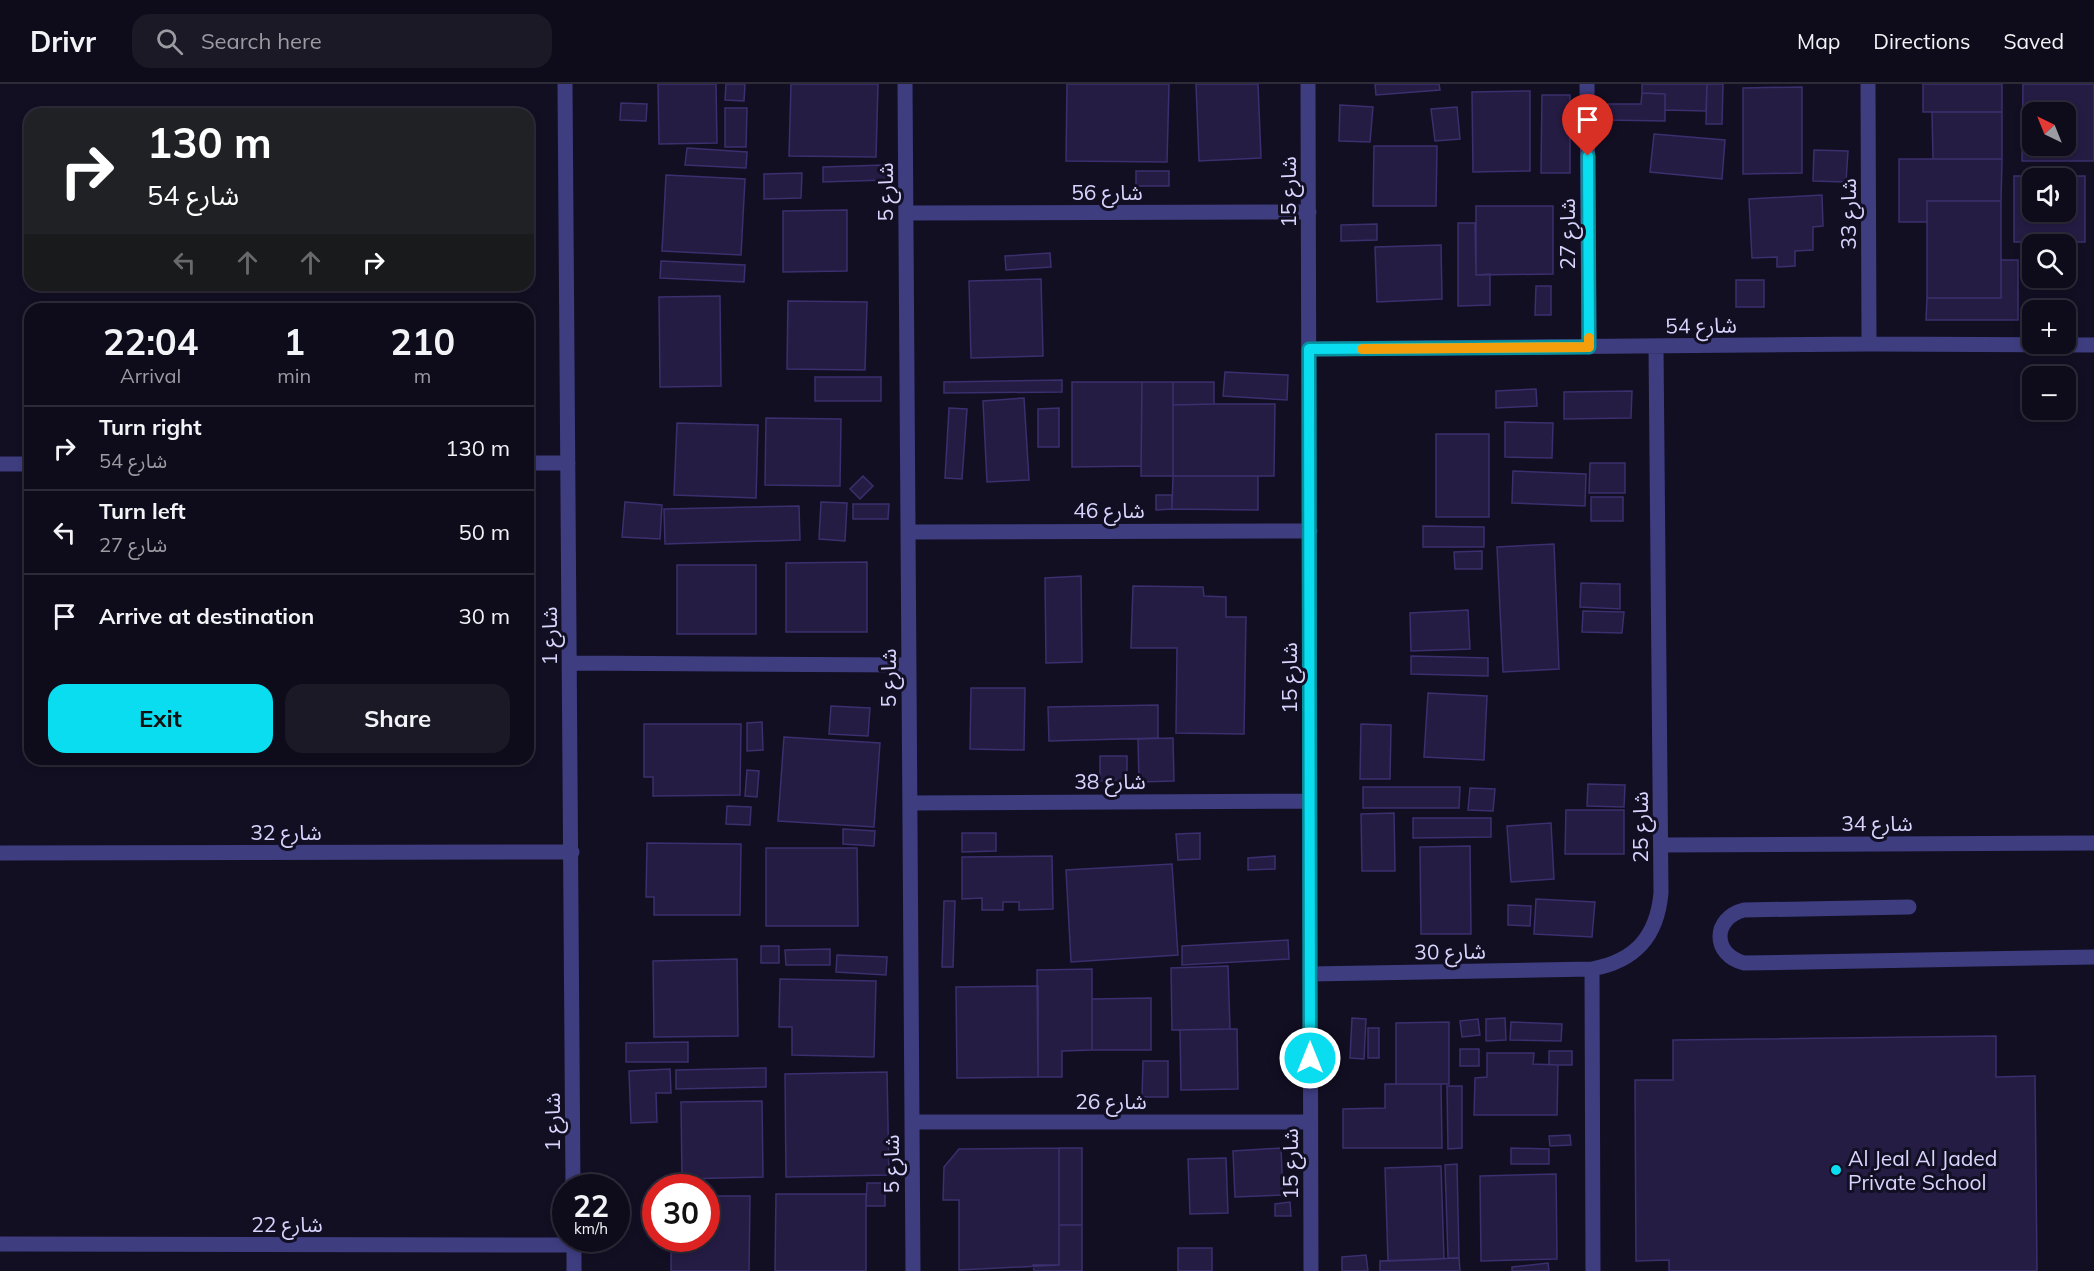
<!DOCTYPE html>
<html lang="en">
<head>
<meta charset="utf-8">
<style>
  :root { --surface:#0e0b1a; --page:#1c1927; --text:#f1f3f6; --muted:#9b9ba2; --line:#2e2b39; --accent:#0bddf1 }
  body { margin:0; font-family:Mulish,"Noto Sans Arabic",sans-serif; background:var(--page); color:var(--text); height:100vh; display:flex; flex-direction:column; font-size:22px; white-space:nowrap }
  * { box-sizing:border-box; margin:0 }
  p { font-size:20px; color:var(--muted) }
  .icon { flex:none; width:33px; height:33px; fill:none; stroke:currentColor; stroke-width:2; stroke-linecap:round; stroke-linejoin:round }
  .map { position:relative; flex:1; overflow:hidden }
  .side { position:absolute; left:24px; top:219px; width:510px; height:462px; display:flex; flex-direction:column; background:var(--surface); border-radius:18px; box-shadow:0 3px 9px #0003,0 0 0 2px var(--line) }
  .side>* { flex:none }
  .banner { position:absolute; left:24px; top:24px; width:510px; height:183px; border-radius:18px; box-shadow:0 3px 9px #0003,0 0 0 2px var(--line); background:#202124; color:#fff; overflow:hidden }
  .needle { width:39px; rotate:317deg }
  .buttons { position:absolute; left:2022px; top:18px; display:grid; gap:12px }
  .buttons a { display:grid; place-items:center; width:54px; height:54px; border-radius:12px; background:var(--surface); box-shadow:0 3px 9px #0003,0 0 0 2px var(--line); font-size:30px }
  .speed { position:absolute; left:552px; top:1090px; display:flex; gap:12px; font-size:30px; font-weight:700; text-align:center }
  .speed>* { display:grid; place-content:center; width:78px; height:78px; border-radius:50%; background:var(--surface); box-shadow:0 3px 9px #0003,0 0 0 2px var(--line); line-height:1 }
  .speed small { font-size:15px; font-weight:400 }
  .speed .limit { border:9px solid #d22; background:#fff; color:#111 }
  .pin { position:absolute; display:grid; place-items:center; width:51px; height:51px; color:#fff; margin:-62px -26px; border-radius:50% 50% 50% 0; rotate:-45deg; box-shadow:0 0 6px #0007 }
  .pin .icon { rotate:45deg }
  .me { position:absolute; width:66px; margin:-33px; rotate:0deg; stroke-linejoin:round; filter:drop-shadow(0 0 4px #0008) }
  .turn { display:flex; align-items:center; gap:21px; height:126px; padding:0 24px; font-size:27px }
  .turn .icon { width:78px; height:78px; stroke-width:2.5 }
  .turn b { display:block; font-size:42px; line-height:51px }
  .lanes { display:flex; align-items:center; height:57px; padding:0 24px; background:#0003; justify-content:center; gap:30px; direction:ltr }
  .lanes .off { opacity:.35 }
  .eta { display:flex; justify-content:space-evenly; align-items:center; height:102px; text-align:center }
  .eta b { font-size:36px; font-weight:700; line-height:42px }
  .button { display:flex; gap:12px; margin-top:auto; padding:12px 24px }
  .button a { flex:1; height:69px; border-radius:18px; background:var(--accent); color:#111; font-size:24px; font-weight:700; line-height:69px; text-align:center }
  .button a+a { background:var(--page); color:var(--text) }
  ul { padding:0; list-style:none }
  li { display:flex; align-items:center; gap:18px; height:84px; padding:0 24px; border-top:2px solid var(--line) }
  li div { flex:1 }
  li b { display:block; font-size:22px }
  li em { font-style:normal }
  header { display:flex; align-items:center; gap:36px; box-sizing:border-box; height:84px; padding:0 30px; background:var(--surface); border-bottom:2px solid var(--line) }
  header strong { font-size:28px }
  nav { display:flex; gap:33px; margin-inline-start:auto; font-size:21px }
  .search { width:420px; height:54px; background:var(--page); display:flex; align-items:center; gap:15px; box-sizing:border-box; padding:0 21px; border-radius:18px; color:var(--muted); font-size:22px }
  .map>svg:first-child { display:block }
</style>
</head>
<body>
<header>
<strong>Drivr</strong>
<div class="search"><svg class="icon" aria-label="search" viewBox="0 0 24 24"><circle cx="10" cy="10" r="6"/><path d="M15 15l6 6"/></svg>Search here</div>
<nav><a>Map</a><a>Directions</a><a>Saved</a></nav>
</header>
<div class="map">
<svg width="2094" height="1187" viewBox="0 0 2094 1187">
  <rect width="100%" height="100%" fill="#120f23"/>
  <!-- building -->
  <path fill="#241c43" stroke="#3b2f6e" stroke-width="1.5" fill-rule="evenodd" d="M658 0H716L717 59 659 60Z
    M726 0H745L744 17 725 16Z
    M791 0H878L876 73 789 72Z
    M1067 0H1169L1167 78 1066 77Z
    M1196 0H1258L1261 74 1199 77Z
    M1375 0H1439L1440 6 1376 11Z
    M1642 0H1707L1706 27 1665 26V10L1642 9Z
    M1707 0H1723L1722 40H1706Z
    M1923 0H2002V28H1923Z
    M2023 0H2094V77H2022ZM2032 28H2066V62H2032Z
    M1802 3V89L1743 90V4Z
    M1530 7V87L1473 88 1472 8Z
    M1642 9 1665 10V37L1608 36V20H1641Z
    M1542 11H1570V89H1541Z
    M621 19 647 20 646 37 620 36Z
    M1340 21 1373 23 1370 58 1339 57Z
    M1457 23 1460 55 1435 57 1431 25Z
    M725 24H747L746 63H725Z
    M1932 28H2002V75H1933Z
    M1654 50 1725 56 1722 95 1650 88Z
    M1374 62H1437L1436 122H1373Z
    M687 64 747 68 746 84 685 81Z
    M1814 66 1848 67 1846 98 1813 97Z
    M1899 75H2002L2001 117H1927V138H1899Z
    M884 81 885 96 823 98V83Z
    M1136 87H1169V102H1136Z
    M802 89 801 114 764 115V90Z
    M666 91 745 95 741 171 662 167Z
    M2014 92H2085V158H2014ZM2032 94H2066V128H2032Z
    M1822 111 1823 142 1813 143V166L1795 167V182L1777 183V173L1752 174 1749 115Z
    M1927 117H2001V214H1927Z
    M1476 122H1553V190L1476 191Z
    M847 126V187L783 188V127Z
    M1458 139H1475L1476 191 1490 190V221L1458 222Z
    M1377 140V156L1341 157V141Z
    M1441 161 1442 215 1377 218 1375 163Z
    M1050 169 1051 183 1006 186 1005 172Z
    M2001 176H2018V236H1926L1927 214H2001Z
    M661 177 745 181 744 198 660 194Z
    M1041 195 1043 272 971 274 969 197Z
    M1736 196H1764V223H1736Z
    M1536 202H1551V231H1535Z
    M720 212 721 302 660 303 659 213Z
    M788 217 867 218 865 286 787 285Z
    M1225 288 1288 291 1287 316 1223 312Z
    M815 293H881V317H815Z
    M1062 296V308L944 309V298Z
    M1072 298H1142L1141 382 1072 383Z
    M1142 298H1173V392H1141Z
    M1173 298H1214V320L1173 321Z
    M1536 305 1537 322 1496 324V307Z
    M1632 307 1631 334 1564 335V308Z
    M1024 314 1029 396 987 398 983 317Z
    M1214 320H1275L1274 392H1173V321Z
    M949 324 967 325 962 395 945 394Z
    M1059 324V363H1038V325Z
    M766 334 841 335 840 402 765 401Z
    M1505 338 1553 339 1552 374 1505 373Z
    M677 339 758 341 756 414 674 411Z
    M1436 350H1489V433H1436Z
    M1590 379H1625V409H1589Z
    M1513 387 1586 390 1585 422 1512 419Z
    M863 392 873 402 860 415 850 405Z
    M1173 392H1258V426L1172 425Z
    M1156 411H1172V425L1156 426Z
    M1591 413H1623V437H1591Z
    M625 418 662 421 660 455 622 453Z
    M821 418 847 419 845 457 819 455Z
    M853 420H889L888 435H853Z
    M799 422 800 456 665 460 664 425Z
    M1423 442 1484 443V463H1423Z
    M1554 460 1559 585 1503 588 1497 463Z
    M1482 467V485H1455L1454 468Z
    M867 478V548H786V479Z
    M677 481H756V550H677Z
    M1081 492 1082 578 1046 579 1045 494Z
    M1581 499 1620 500V525L1580 523Z
    M1133 502 1203 503 1204 512 1226 513V533H1246L1244 650 1176 649 1177 564H1131Z
    M1468 526 1470 565 1411 567 1410 529Z
    M1583 527 1624 528 1622 549 1582 548Z
    M1411 572 1488 574V592L1411 590Z
    M971 604H1025L1024 666 970 665Z
    M1428 609 1487 612 1484 676 1424 673Z
    M1158 621V654L1049 657 1048 623Z
    M831 622 870 624 868 652 829 650Z
    M762 638 763 666 747 667V639Z
    M644 640H741L740 711 653 712V693H644Z
    M1361 640 1391 641 1390 695H1360Z
    M784 653 880 659 874 743 778 737Z
    M1173 654 1174 697 1139 698 1138 655Z
    M1100 672H1127V696L1100 697Z
    M747 686 759 687 757 713 745 712Z
    M1588 700 1625 701 1624 723 1587 722Z
    M1363 703H1460L1459 724H1363Z
    M1470 704 1495 705 1493 727 1468 726Z
    M727 722 751 723 750 741 726 740Z
    M1566 726H1624V770H1565Z
    M1394 729 1395 787H1362L1361 730Z
    M1413 734H1491V753L1413 754Z
    M1551 739 1554 795 1511 798 1507 742Z
    M843 745 875 747 874 762 843 760Z
    M962 749H996V767L962 768Z
    M1200 749V775L1178 776 1176 750Z
    M647 759 741 760 740 831H654V813H646Z
    M1470 762 1471 850H1421L1420 763Z
    M766 764H857L858 842H766Z
    M1052 772 1053 825 1019 826V818H1003V826H982V814L962 815V773Z
    M1275 772V785L1248 786V774Z
    M1172 780 1178 871 1071 878 1066 786Z
    M1536 815 1595 818 1592 853 1534 850Z
    M944 817H955L953 883H942Z
    M1508 821 1531 822 1530 842 1508 841Z
    M1288 856 1289 875 1182 881V862Z
    M761 862H779V879H761Z
    M830 865V881H786L785 866Z
    M837 871 887 873 886 891 836 888Z
    M737 875 738 952 654 953 653 877Z
    M1228 882 1230 945 1172 946 1171 884Z
    M1092 885V966L1062 967V993H1038L1037 886Z
    M780 895 876 897 874 973 792 971V943H779Z
    M1038 902V993L957 994 956 903Z
    M1151 914V966H1092V915Z
    M1352 934 1366 935 1364 975 1350 974Z
    M1505 934 1506 956 1486 957V935Z
    M1478 935 1480 951 1462 953 1460 937Z
    M1449 938V1000H1396V939Z
    M1511 938 1562 940 1561 957 1510 956Z
    M1368 944H1379V974H1368Z
    M1230 945H1237L1238 1005 1181 1006 1180 946Z
    M1996 952V993L2035 992 2037 1187H1669V1176L1636 1177 1635 996H1673V956Z
    M688 958V978H626V959Z
    M1460 965H1479V982H1460Z
    M1549 967H1572V981H1549Z
    M1487 969H1534L1533 980 1558 981 1557 1031H1474L1475 994 1487 993Z
    M1143 977H1168V1013H1142Z
    M766 984V1003L676 1005V986Z
    M670 985 671 1009H656L657 1038 631 1039 629 987Z
    M887 988 889 1091 786 1093 785 990Z
    M1385 1000H1441L1442 1064H1343V1025L1385 1024Z
    M1447 1002H1462V1064L1448 1065Z
    M762 1017 763 1093 682 1095 681 1018Z
    M1570 1051 1571 1061 1550 1062 1549 1052Z
    M1059 1064V1181L959 1186V1116H943L944 1083 959 1065Z
    M1059 1064H1082V1141H1059Z
    M1281 1064 1283 1111 1235 1113 1233 1067Z
    M1511 1064 1549 1065V1080H1511Z
    M1226 1074 1228 1129 1190 1130 1188 1075Z
    M1457 1080 1459 1174H1448L1445 1081Z
    M1441 1082 1444 1175 1388 1177 1385 1084Z
    M1556 1090 1557 1175 1481 1177 1480 1092Z
    M867 1099H885V1122H866Z
    M776 1110H866V1187H775Z
    M706 1112H750L749 1187H671V1155H706Z
    M1290 1118 1291 1132H1275V1120Z
    M1059 1141H1082V1187H1034L1033 1181H1059Z
    M1178 1164H1212V1187H1178Z
    M1366 1171 1368 1187H1342V1173Z
    M1459 1174 1460 1187H1380V1177Z
    M1548 1179 1549 1187H1512V1183Z"/>
  <g fill="none" stroke-linecap="round" stroke-linejoin="round">
    <!-- minor -->
    <path stroke="#3e3d80" stroke-width="15" d="M565 0 573 1104
      M905 0 913 1187
      M1308 0 1311 1187
      M1587 0 1589 263
      M1868 0 1869 260
      M906 129 1309 128
      M1309 265 1869 260 2094 261
      M528 379H568
      M0 380H30
      M908 448 1310 447
      M570 579 909 581
      M910 719 1310 717
      M1661 761 2094 759
      M0 769 572 768
      M1909 823 1744 826C1712 834 1712 871 1744 879L2094 873
      M1592 885 1593 1187
      M1310 890 1592 885C1635 877 1657 853 1661 809L1656 262
      M912 1038H1310
      M574 1155V1187
      M0 1160 574 1161"/>
  </g>
  <g fill="none" stroke-linecap="round" stroke-linejoin="round">
    <!-- route casing -->
    <g stroke="#07909d" stroke-width="15">
      <path id="route" d="M1310 974 1309 265 1589 263 1588 72"/>
    </g>
    <!-- route -->
    <use href="#route" stroke="#0bddf1" stroke-width="10"/>
    <!-- slow -->
    <path stroke="#f59e0b" stroke-width="10" d="M1362 265 1589 263V254"/>
  </g>
  <!-- markers -->
  <circle fill="#0bddf1" stroke="#120f23" stroke-width="2" cx="1836" cy="1086" r="6"/>
  <g text-anchor="middle" dominant-baseline="central" stroke-width="6" stroke-linejoin="round" paint-order="stroke">
    <!-- street labels -->
    <g font-size="21" fill="#d8d4fd" stroke="#120f23">
      <text transform="translate(885 108) rotate(-90)">شارع 5</text>
      <text x="1107" y="108">شارع 56</text>
      <text transform="translate(1288 108) rotate(-90)">شارع 15</text>
      <text transform="translate(1848 130) rotate(-90)">شارع 33</text>
      <text transform="translate(1567 150) rotate(-90)">شارع 27</text>
      <text transform="translate(1701 241) rotate(-1)">شارع 54</text>
      <text x="1109" y="426">شارع 46</text>
      <text transform="translate(549 552) rotate(-90)">شارع 1</text>
      <text transform="translate(888 594) rotate(-90)">شارع 5</text>
      <text transform="translate(1289 594) rotate(-90)">شارع 15</text>
      <text x="1110" y="697">شارع 38</text>
      <text x="1877" y="739">شارع 34</text>
      <text transform="translate(1640 743) rotate(-90)">شارع 25</text>
      <text x="286" y="748">شارع 32</text>
      <text transform="translate(1450 867) rotate(-1)">شارع 30</text>
      <text x="1111" y="1017">شارع 26</text>
      <text transform="translate(552 1038) rotate(-90)">شارع 1</text>
      <text transform="translate(891 1080) rotate(-90)">شارع 5</text>
      <text transform="translate(1290 1080) rotate(-90)">شارع 15</text>
      <text x="287" y="1140">شارع 22</text>
    </g>
    <!-- poi labels -->
    <g font-size="21" fill="#d8d4fd" stroke="#120f23" text-anchor="start">
      <text x="1848" y="1074">Al Jeal Al Jaded<tspan x="1848" dy="24">Private School</tspan></text>
    </g>
  </g>
</svg>
<div class="buttons">
<a><svg class="needle" viewBox="-14 -14 28 28"><path d="M0-13l5 13h-10z" fill="#e53935"/><path d="M0 13l5-13h-10z" fill="#9b9ba2"/></svg></a>
<a><svg class="icon" aria-label="sound" viewBox="0 0 24 24"><path d="M4 9h4l5-4v14l-5-4H4zM17 9q2 3 0 6"/></svg></a>
<a><svg class="icon" aria-label="search" viewBox="0 0 24 24"><circle cx="10" cy="10" r="6"/><path d="M15 15l6 6"/></svg></a>
<a>+</a>
<a>−</a>
</div>
<div class="speed"><div>22<small>km/h</small></div><div class="limit">30</div></div>
<div class="pin" style="left:1588px;top:72px;background:#d93025"><svg class="icon" aria-label="arrive" viewBox="0 0 24 24"><path d="M6 21V4h12l-3 4 3 4H6"/></svg></div>
<svg class="me" style="left:1310px;top:974px" viewBox="-20 -20 40 40"><circle r="17" fill="#0bddf1" stroke="#fff" stroke-width="3"/><path d="M0-11L8 9 0 5-8 9z" fill="#fff"/></svg>
<div class="banner">
<div class="turn"><svg class="icon" aria-label="right" viewBox="0 0 24 24"><path d="M7 20v-9h11M14 6l5 5-5 5"/></svg><div><b>130 m</b>شارع 54</div></div>
<div class="lanes"><svg class="icon off" aria-label="left" viewBox="0 0 24 24"><path d="M17 20v-9H6M10 6l-5 5 5 5"/></svg><svg class="icon off" aria-label="ahead" viewBox="0 0 24 24"><path d="M12 20V5M6 11l6-6 6 6"/></svg><svg class="icon off" aria-label="ahead" viewBox="0 0 24 24"><path d="M12 20V5M6 11l6-6 6 6"/></svg><svg class="icon" aria-label="right" viewBox="0 0 24 24"><path d="M7 20v-9h11M14 6l5 5-5 5"/></svg></div>
</div>
<section class="side">
<div class="eta">
<div><b>22:04</b><p>Arrival</p></div>
<div><b>1</b><p>min</p></div>
<div><b>210</b><p>m</p></div>
</div>
<ul>
<li><svg class="icon" aria-label="right" viewBox="0 0 24 24"><path d="M7 20v-9h11M14 6l5 5-5 5"/></svg><div><b>Turn right</b><p>شارع 54</p></div><em>130 m</em></li>
<li><svg class="icon" aria-label="left" viewBox="0 0 24 24"><path d="M17 20v-9H6M10 6l-5 5 5 5"/></svg><div><b>Turn left</b><p>شارع 27</p></div><em>50 m</em></li>
<li><svg class="icon" aria-label="arrive" viewBox="0 0 24 24"><path d="M6 21V4h12l-3 4 3 4H6"/></svg><div><b>Arrive at destination</b></div><em>30 m</em></li>
</ul>
<div class="button"><a>Exit</a><a>Share</a></div>
</section>
</div>
</body>
</html>
